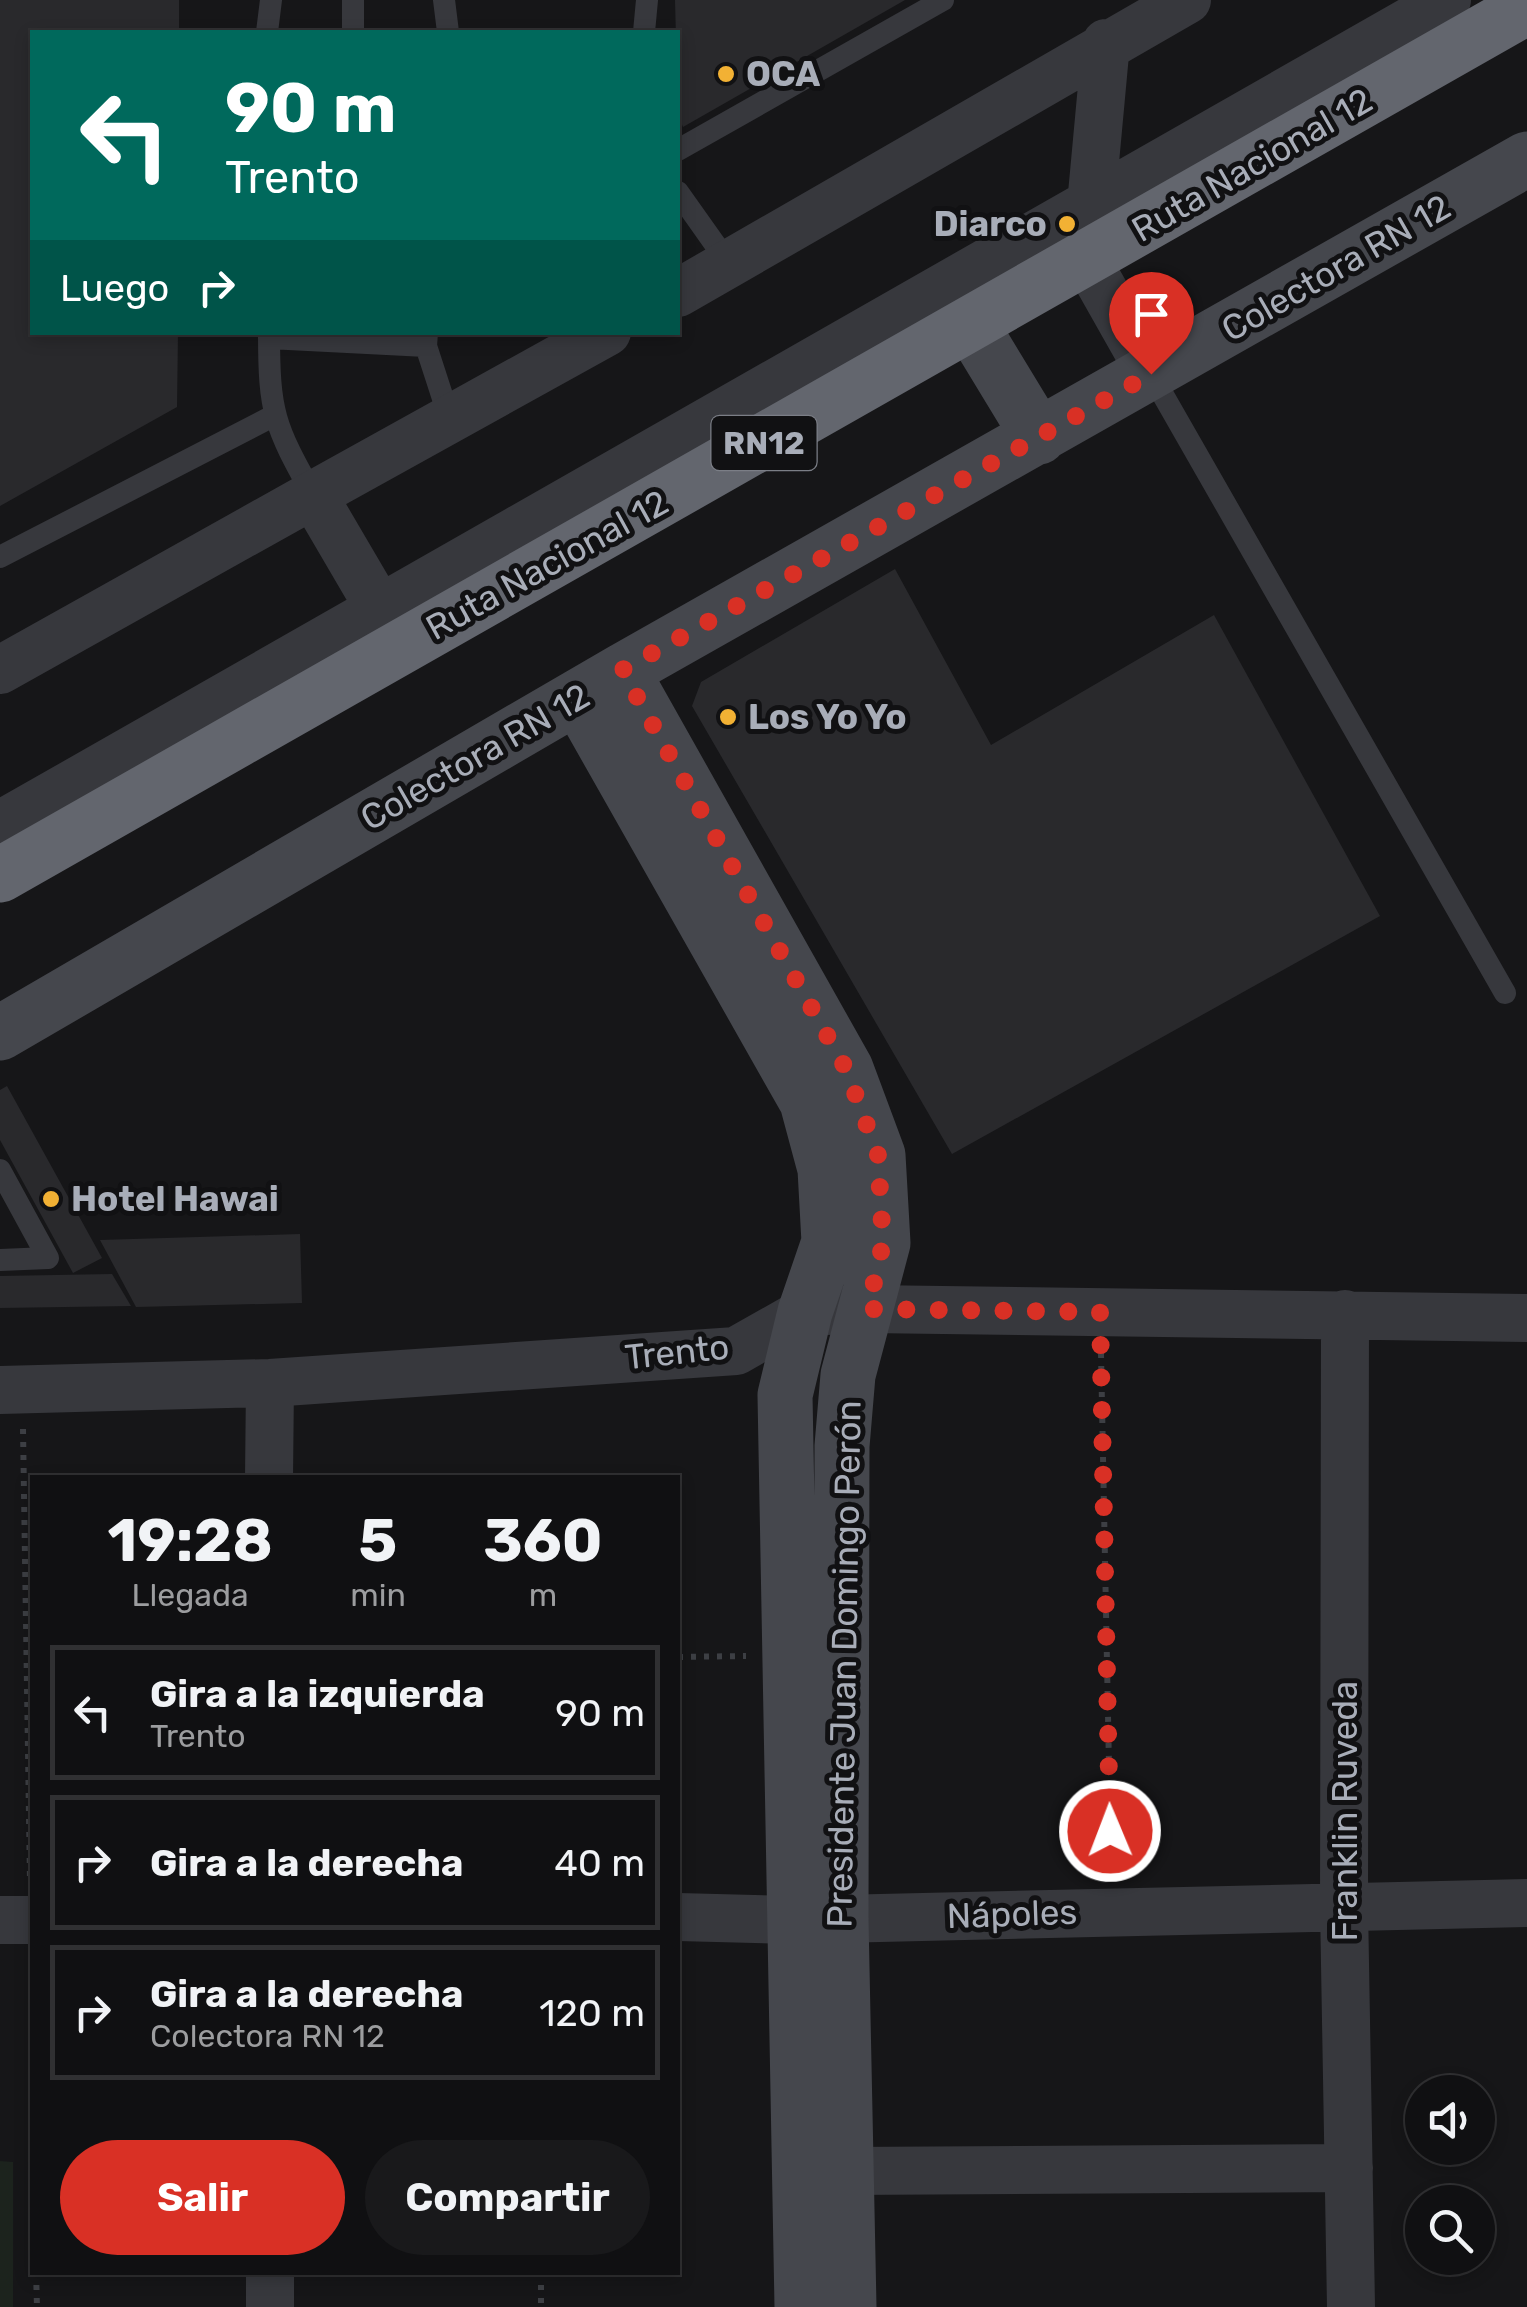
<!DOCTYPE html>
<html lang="es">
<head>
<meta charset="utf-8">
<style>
  :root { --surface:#101012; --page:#19191b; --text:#f1f3f6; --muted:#9c9d9f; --line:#303032; --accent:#d93025 }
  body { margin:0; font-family:Rubik,sans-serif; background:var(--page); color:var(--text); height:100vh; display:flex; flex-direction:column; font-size:38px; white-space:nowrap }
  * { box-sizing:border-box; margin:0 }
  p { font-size:32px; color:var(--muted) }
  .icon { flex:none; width:55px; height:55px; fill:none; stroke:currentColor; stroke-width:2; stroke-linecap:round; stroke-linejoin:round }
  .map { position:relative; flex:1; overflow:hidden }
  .drawer { position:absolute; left:30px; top:1475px; width:650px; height:800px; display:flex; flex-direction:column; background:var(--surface); border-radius:0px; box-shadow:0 5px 15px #0003,0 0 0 2px var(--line) }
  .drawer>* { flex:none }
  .guide { position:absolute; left:30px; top:30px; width:650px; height:305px; border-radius:0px; box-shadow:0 5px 15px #0003,0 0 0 2px var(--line); background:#00695c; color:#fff; overflow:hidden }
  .fabs { position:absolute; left:1405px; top:2075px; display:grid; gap:20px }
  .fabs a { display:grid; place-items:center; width:90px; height:90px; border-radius:50%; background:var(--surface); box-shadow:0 5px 15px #0003,0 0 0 2px var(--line); font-size:50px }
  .pin { position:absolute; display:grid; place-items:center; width:85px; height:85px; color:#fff; margin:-102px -42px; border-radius:50% 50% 50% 0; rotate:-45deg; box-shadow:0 0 10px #0007 }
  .pin .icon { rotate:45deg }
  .me { position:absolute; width:110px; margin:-55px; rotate:359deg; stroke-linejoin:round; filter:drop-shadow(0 0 8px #0008) }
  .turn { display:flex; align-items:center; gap:35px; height:210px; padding:0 30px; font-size:45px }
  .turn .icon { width:130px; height:130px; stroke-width:2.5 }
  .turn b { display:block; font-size:70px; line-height:85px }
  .then { display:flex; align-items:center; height:95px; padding:0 30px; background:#0003; gap:20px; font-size:38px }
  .eta { display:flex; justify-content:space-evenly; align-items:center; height:170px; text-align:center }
  .eta b { font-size:60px; font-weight:700; line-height:70px }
  .cta { display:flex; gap:20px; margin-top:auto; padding:20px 30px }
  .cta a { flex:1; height:115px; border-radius:60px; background:var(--accent); color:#fff; font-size:40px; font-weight:700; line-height:115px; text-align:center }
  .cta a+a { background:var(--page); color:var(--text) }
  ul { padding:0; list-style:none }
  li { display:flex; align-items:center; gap:30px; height:135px; margin:0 20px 15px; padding:0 10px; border:5px solid var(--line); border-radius:0px }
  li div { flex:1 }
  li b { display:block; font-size:38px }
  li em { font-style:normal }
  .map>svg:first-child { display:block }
</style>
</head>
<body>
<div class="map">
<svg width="1527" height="2307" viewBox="0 0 1527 2307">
  <rect width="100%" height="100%" fill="#161618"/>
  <!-- green -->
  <path fill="#1c231d" d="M0 2161 13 2162V2307H0Z"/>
  <!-- building -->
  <path fill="#29292c" d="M0 0H179V32H32V332H178L177 407 0 506Z
    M675 0H905L683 127 678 115Z
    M895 569 991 745 1214 615 1380 916 952 1154 692 706 701 682Z
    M7 1086 102 1258 73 1273 0 1140V1090Z
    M300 1234 302 1303 136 1307 100 1240Z
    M112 1274 131 1306 0 1308V1276Z"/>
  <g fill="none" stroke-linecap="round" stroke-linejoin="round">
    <!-- path -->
    <path stroke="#3d3f44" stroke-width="6" stroke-dasharray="5 8" stroke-linecap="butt" d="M1101 1353 1111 1870
      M23 1429 30 1881
      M678 1657 746 1656
      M32 1959V2018
      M36 2272 37 2307
      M541 2272V2307"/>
    <!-- lane -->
    <path stroke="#37383d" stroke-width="22" d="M353 0V32
      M444 0 448 32
      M267 32 271 0
      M644 32 647 0
      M678 150 943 0
      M678 192 729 264
      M269 332C269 413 274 425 313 495
      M427 333 426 346 450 420
      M269 338 426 346
      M1151 374 1505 993
      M0 557 273 416
      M0 1170 48 1258 0 1260"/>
    <!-- street -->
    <path stroke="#37383d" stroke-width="48" d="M1106 43 1086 259 1151 374
      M678 293 1187 0
      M313 495 607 332
      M0 670 313 495 395 635
      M0 825 1447 0
      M1345 1314 1344 1906 1351 2307
      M0 1390 270 1383 736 1351 805 1312 868 1309 1527 1318
      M269 1478 270 1383
      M678 1917 795 1920 1527 1903
      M0 1920H32
      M847 2171 1349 2168
      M270 2272V2307"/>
    <!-- secondary -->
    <path stroke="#45474d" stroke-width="55" d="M971 325 1039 437
      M622 671 846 1069 878 1155 883 1243 848 1375 842 1446 841 1919 849 2307
      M578 698 807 1102 825 1169 829 1242 805 1312 785 1395 802 2307
      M0 1033 622 671 1527 159"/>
    <!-- highway -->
    <path stroke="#63666e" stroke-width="55" d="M0 875 1527 7"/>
  </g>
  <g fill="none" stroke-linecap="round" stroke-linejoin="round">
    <!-- route -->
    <path stroke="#d93025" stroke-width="18" stroke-dasharray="0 32.4" d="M1110 1831 1100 1312 868 1309 883 1243 878 1155 846 1069 622 670 1151 374"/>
  </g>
  <!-- markers -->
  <g fill="#f2b134" stroke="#111113" stroke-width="4">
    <circle cx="726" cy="74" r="10"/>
    <circle cx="1067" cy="224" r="10"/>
    <circle cx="728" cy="717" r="10"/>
    <circle cx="51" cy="1199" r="10"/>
  </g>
  <g text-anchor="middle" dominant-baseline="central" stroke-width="10" stroke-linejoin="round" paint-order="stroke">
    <!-- shield labels -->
    <rect fill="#111113" stroke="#7b7e86" stroke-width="2.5" x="711.5" y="416" width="105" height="54" rx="8"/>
    <g font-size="32" font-weight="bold" fill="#a8adb8">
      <text x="764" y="443">RN12</text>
    </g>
    <!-- poi labels -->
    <g font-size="35" font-weight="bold" fill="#a8adb8" stroke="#111113" text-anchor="start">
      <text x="746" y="74">OCA</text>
      <text x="1047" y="224" text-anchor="end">Diarco</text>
      <text x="748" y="717">Los Yo Yo</text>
      <text x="71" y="1199">Hotel Hawai</text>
    </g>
    <!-- street labels -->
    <g font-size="35" fill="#a8adb8" stroke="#111113">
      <text transform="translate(1252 165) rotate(-30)">Ruta Nacional 12</text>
      <text transform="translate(1336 268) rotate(-30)">Colectora RN 12</text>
      <text transform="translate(547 565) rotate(-29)">Ruta Nacional 12</text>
      <text transform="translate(475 757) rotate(-30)">Colectora RN 12</text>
      <text transform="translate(677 1352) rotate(-6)">Trento</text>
      <text transform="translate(844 1664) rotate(-89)">Presidente Juan Domingo Perón</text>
      <text transform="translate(1345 1811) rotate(-90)">Franklin Ruveda</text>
      <text transform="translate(1012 1914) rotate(-2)">Nápoles</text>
    </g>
  </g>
</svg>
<div class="fabs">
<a><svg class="icon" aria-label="sound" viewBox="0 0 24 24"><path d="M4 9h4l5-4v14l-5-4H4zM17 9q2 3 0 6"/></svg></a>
<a><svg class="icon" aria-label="search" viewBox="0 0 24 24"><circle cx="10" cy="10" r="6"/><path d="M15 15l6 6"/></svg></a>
</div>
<div class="pin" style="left:1151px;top:374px;background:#d93025"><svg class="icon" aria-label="arrive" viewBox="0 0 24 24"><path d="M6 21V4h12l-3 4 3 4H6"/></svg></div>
<svg class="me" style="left:1110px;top:1831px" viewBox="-20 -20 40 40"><circle r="17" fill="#d93025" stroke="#fff" stroke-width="3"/><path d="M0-11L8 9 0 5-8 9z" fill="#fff"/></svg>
<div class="guide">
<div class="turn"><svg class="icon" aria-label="left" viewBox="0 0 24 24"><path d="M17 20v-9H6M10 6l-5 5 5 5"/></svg><div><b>90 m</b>Trento</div></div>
<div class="then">Luego<svg class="icon" aria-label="right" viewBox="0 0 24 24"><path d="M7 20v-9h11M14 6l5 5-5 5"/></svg></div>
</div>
<section class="drawer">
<div class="eta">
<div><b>19:28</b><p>Llegada</p></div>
<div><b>5</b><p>min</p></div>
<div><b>360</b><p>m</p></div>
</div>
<ul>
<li><svg class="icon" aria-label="left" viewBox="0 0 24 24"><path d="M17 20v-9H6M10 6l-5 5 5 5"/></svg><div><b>Gira a la izquierda</b><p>Trento</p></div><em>90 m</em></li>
<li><svg class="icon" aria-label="right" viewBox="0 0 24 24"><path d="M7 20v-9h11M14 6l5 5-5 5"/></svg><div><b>Gira a la derecha</b></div><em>40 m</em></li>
<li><svg class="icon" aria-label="right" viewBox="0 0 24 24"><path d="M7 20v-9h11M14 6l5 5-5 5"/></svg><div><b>Gira a la derecha</b><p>Colectora RN 12</p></div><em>120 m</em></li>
</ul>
<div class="cta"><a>Salir</a><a>Compartir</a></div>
</section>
</div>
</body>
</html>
